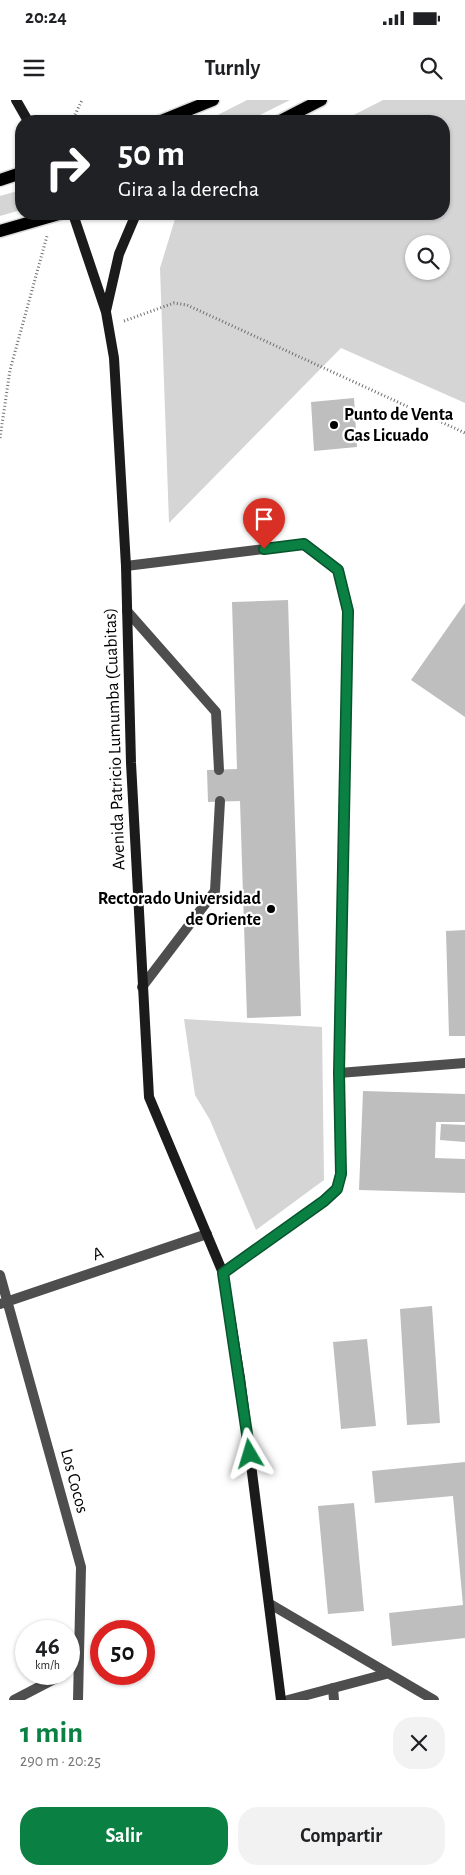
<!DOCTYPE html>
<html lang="es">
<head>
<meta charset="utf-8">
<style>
  :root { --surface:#fff; --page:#f2f2f2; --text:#202124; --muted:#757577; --accent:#0b8043 }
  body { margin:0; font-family:"Alegreya Sans",sans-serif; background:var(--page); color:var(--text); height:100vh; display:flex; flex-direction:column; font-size:19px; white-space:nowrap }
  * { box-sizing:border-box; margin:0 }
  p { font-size:16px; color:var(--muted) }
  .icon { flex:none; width:28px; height:28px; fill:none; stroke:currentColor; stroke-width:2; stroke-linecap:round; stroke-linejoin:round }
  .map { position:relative; height:1600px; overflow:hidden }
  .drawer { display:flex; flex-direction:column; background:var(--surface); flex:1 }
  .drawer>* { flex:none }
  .banner { position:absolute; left:15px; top:15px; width:435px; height:105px; border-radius:20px; box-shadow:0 1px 4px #0004; background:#202124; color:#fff; overflow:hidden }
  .tools { position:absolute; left:405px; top:135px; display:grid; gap:10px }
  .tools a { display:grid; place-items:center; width:45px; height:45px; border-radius:50%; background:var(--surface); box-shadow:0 1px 4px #0004; font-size:25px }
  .speed { position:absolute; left:15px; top:1520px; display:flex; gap:10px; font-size:25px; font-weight:700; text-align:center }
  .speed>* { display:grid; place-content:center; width:65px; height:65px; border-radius:50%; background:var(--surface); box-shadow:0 1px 4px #0004; line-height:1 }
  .speed small { font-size:12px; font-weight:400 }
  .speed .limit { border:8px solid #d22; background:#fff; color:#111 }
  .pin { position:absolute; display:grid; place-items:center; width:42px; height:42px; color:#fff; margin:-51px -21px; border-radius:50% 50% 50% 0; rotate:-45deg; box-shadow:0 0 5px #0007 }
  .pin .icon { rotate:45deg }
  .me { position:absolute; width:55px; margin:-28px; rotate:353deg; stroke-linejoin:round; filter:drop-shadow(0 0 4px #0008) }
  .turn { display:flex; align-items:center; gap:18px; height:105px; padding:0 20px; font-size:22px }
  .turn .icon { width:65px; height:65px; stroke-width:2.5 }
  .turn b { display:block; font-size:35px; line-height:42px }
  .round { display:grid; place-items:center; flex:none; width:52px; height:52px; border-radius:20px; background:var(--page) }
  .overview { display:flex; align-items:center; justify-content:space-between; height:85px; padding:0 20px }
  h1 { font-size:30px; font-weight:700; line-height:38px; color:var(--accent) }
  .action { display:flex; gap:10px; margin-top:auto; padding:10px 20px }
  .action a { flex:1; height:58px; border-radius:20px; background:var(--accent); color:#fff; font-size:20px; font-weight:700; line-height:58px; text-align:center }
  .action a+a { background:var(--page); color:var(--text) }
  .status { display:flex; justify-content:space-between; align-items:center; height:35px; padding:0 25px; background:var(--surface); direction:ltr }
  .status svg { height:14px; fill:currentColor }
  header { display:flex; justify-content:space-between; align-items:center; height:65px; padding:0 20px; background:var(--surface); font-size:22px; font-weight:700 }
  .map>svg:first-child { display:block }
</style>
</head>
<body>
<div class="status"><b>20:24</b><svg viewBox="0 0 49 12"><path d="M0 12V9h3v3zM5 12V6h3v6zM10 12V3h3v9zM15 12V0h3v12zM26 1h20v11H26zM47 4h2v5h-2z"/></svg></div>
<header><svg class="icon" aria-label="menu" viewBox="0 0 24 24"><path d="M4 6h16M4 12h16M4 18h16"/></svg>Turnly<svg class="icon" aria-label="search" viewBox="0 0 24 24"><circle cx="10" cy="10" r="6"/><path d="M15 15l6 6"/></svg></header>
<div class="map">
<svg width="465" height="1600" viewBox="0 0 465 1600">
  <rect width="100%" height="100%" fill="#fff"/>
  <!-- green -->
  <path fill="#d5d5d5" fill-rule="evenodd" d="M247 0H290L248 21H206Z
    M383 0H465V303L341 248 169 423 160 168 175 119 184 114H444V21H342ZM414 144H441V171H414Z
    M21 90V110L0 116V96Z
    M184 919 322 927 324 1080 256 1130 210 1020 195 995Z"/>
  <!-- building -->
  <path fill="#bebebe" d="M354 298 357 347 314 351 311 302Z
    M288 500 301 916 247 918 240 701 208 702 207 670 237 669 232 502Z
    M465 503V617L411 580Z
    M465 830V936H449L446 831Z
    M363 991 465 994V1022H436L435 1058 465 1059V1093L359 1090Z
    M441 1024 465 1025V1042L440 1040Z
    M432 1206 440 1323 407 1325 400 1209Z
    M367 1239 376 1326 341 1329 333 1242Z
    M465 1362V1538L392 1546 389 1513 463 1505 453 1396 375 1403 372 1371Z
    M354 1403 364 1511 328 1514 318 1406Z"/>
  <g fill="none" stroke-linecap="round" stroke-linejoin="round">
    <!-- primary casing -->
    <g stroke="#dbdbdb" stroke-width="15">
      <path id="primary" d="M161 21 213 0
        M280 21 321 0
        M0 80 21 73
        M0 131 59 114"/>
    </g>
    <!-- path -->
    <path stroke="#707070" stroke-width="3" stroke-dasharray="1 2.5" stroke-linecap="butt" d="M72 21 82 0
      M124 221 174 203 187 205 465 333
      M0 338 10 270 47 136"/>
    <!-- lane -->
    <path stroke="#4e4e4e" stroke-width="10" d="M126 466 304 444 338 470 348 511 339 973 341 1074 337 1089 324 1101 223 1173
      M127 511 216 612 219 670
      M142 887 215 791 220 701
      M339 973 465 963
      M333 1588 334 1600"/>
    <!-- street -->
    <path stroke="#4e4e4e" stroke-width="10" d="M0 1175 81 1467 78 1600
      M0 1204 207 1134
      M270 1504 434 1600
      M14 1600 64 1574
      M288 1600 386 1574"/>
    <!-- secondary -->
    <path stroke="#1b1b1b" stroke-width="10" d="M16 0 28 21
      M73 114 106 212 114 258 126 466 131 663 149 997 223 1173 240 1278 281 1600
      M106 211 119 154 136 114"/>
    <!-- primary -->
    <use href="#primary" stroke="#000" stroke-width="12"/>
  </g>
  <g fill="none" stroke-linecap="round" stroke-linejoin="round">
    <!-- route casing -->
    <g stroke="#07532c" stroke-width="12">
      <path id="route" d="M250 1354 223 1173 324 1101 337 1089 341 1074 339 973 348 511 338 470 304 444 264 449"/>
    </g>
    <!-- route -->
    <use href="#route" stroke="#0b8043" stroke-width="9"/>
  </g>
  <!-- markers -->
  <g fill="#000" stroke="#fff" stroke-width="2">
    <circle cx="334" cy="325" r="5"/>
    <circle cx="271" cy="809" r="5"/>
  </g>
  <g text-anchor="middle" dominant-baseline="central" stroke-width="4.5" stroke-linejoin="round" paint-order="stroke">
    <!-- poi labels -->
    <g font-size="18" font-weight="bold" fill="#000" stroke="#fff" text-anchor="start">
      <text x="344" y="315">Punto de Venta<tspan x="344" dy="21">Gas Licuado</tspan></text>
      <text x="261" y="799" text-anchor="end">Rectorado Universidad<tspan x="261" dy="21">de Oriente</tspan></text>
    </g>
    <!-- street labels -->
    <g font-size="18" fill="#000" stroke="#fff">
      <text transform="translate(115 639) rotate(-92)">Avenida Patricio Lumumba (Cuabitas)</text>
      <text transform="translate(98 1154) rotate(-19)">A</text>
      <text transform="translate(74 1381) rotate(75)">Los Cocos</text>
    </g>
  </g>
</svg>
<div class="tools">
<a><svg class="icon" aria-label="search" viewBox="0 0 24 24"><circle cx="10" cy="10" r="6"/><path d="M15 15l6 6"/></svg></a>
</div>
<div class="speed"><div>46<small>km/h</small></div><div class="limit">50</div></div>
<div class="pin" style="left:264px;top:449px;background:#d93025"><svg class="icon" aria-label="arrive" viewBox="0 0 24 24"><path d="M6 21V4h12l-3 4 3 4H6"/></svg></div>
<svg class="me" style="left:250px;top:1354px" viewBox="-20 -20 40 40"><path d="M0-17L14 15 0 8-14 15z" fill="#0b8043" stroke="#fff" stroke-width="4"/></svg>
<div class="banner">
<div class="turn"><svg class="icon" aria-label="right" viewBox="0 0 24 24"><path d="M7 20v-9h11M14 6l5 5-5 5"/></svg><div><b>50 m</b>Gira a la derecha</div></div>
</div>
</div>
<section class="drawer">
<div class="overview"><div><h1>1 min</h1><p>290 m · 20:25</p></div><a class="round"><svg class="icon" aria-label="close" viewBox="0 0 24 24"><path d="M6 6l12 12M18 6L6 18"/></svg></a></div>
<div class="action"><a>Salir</a><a>Compartir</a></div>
</section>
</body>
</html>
